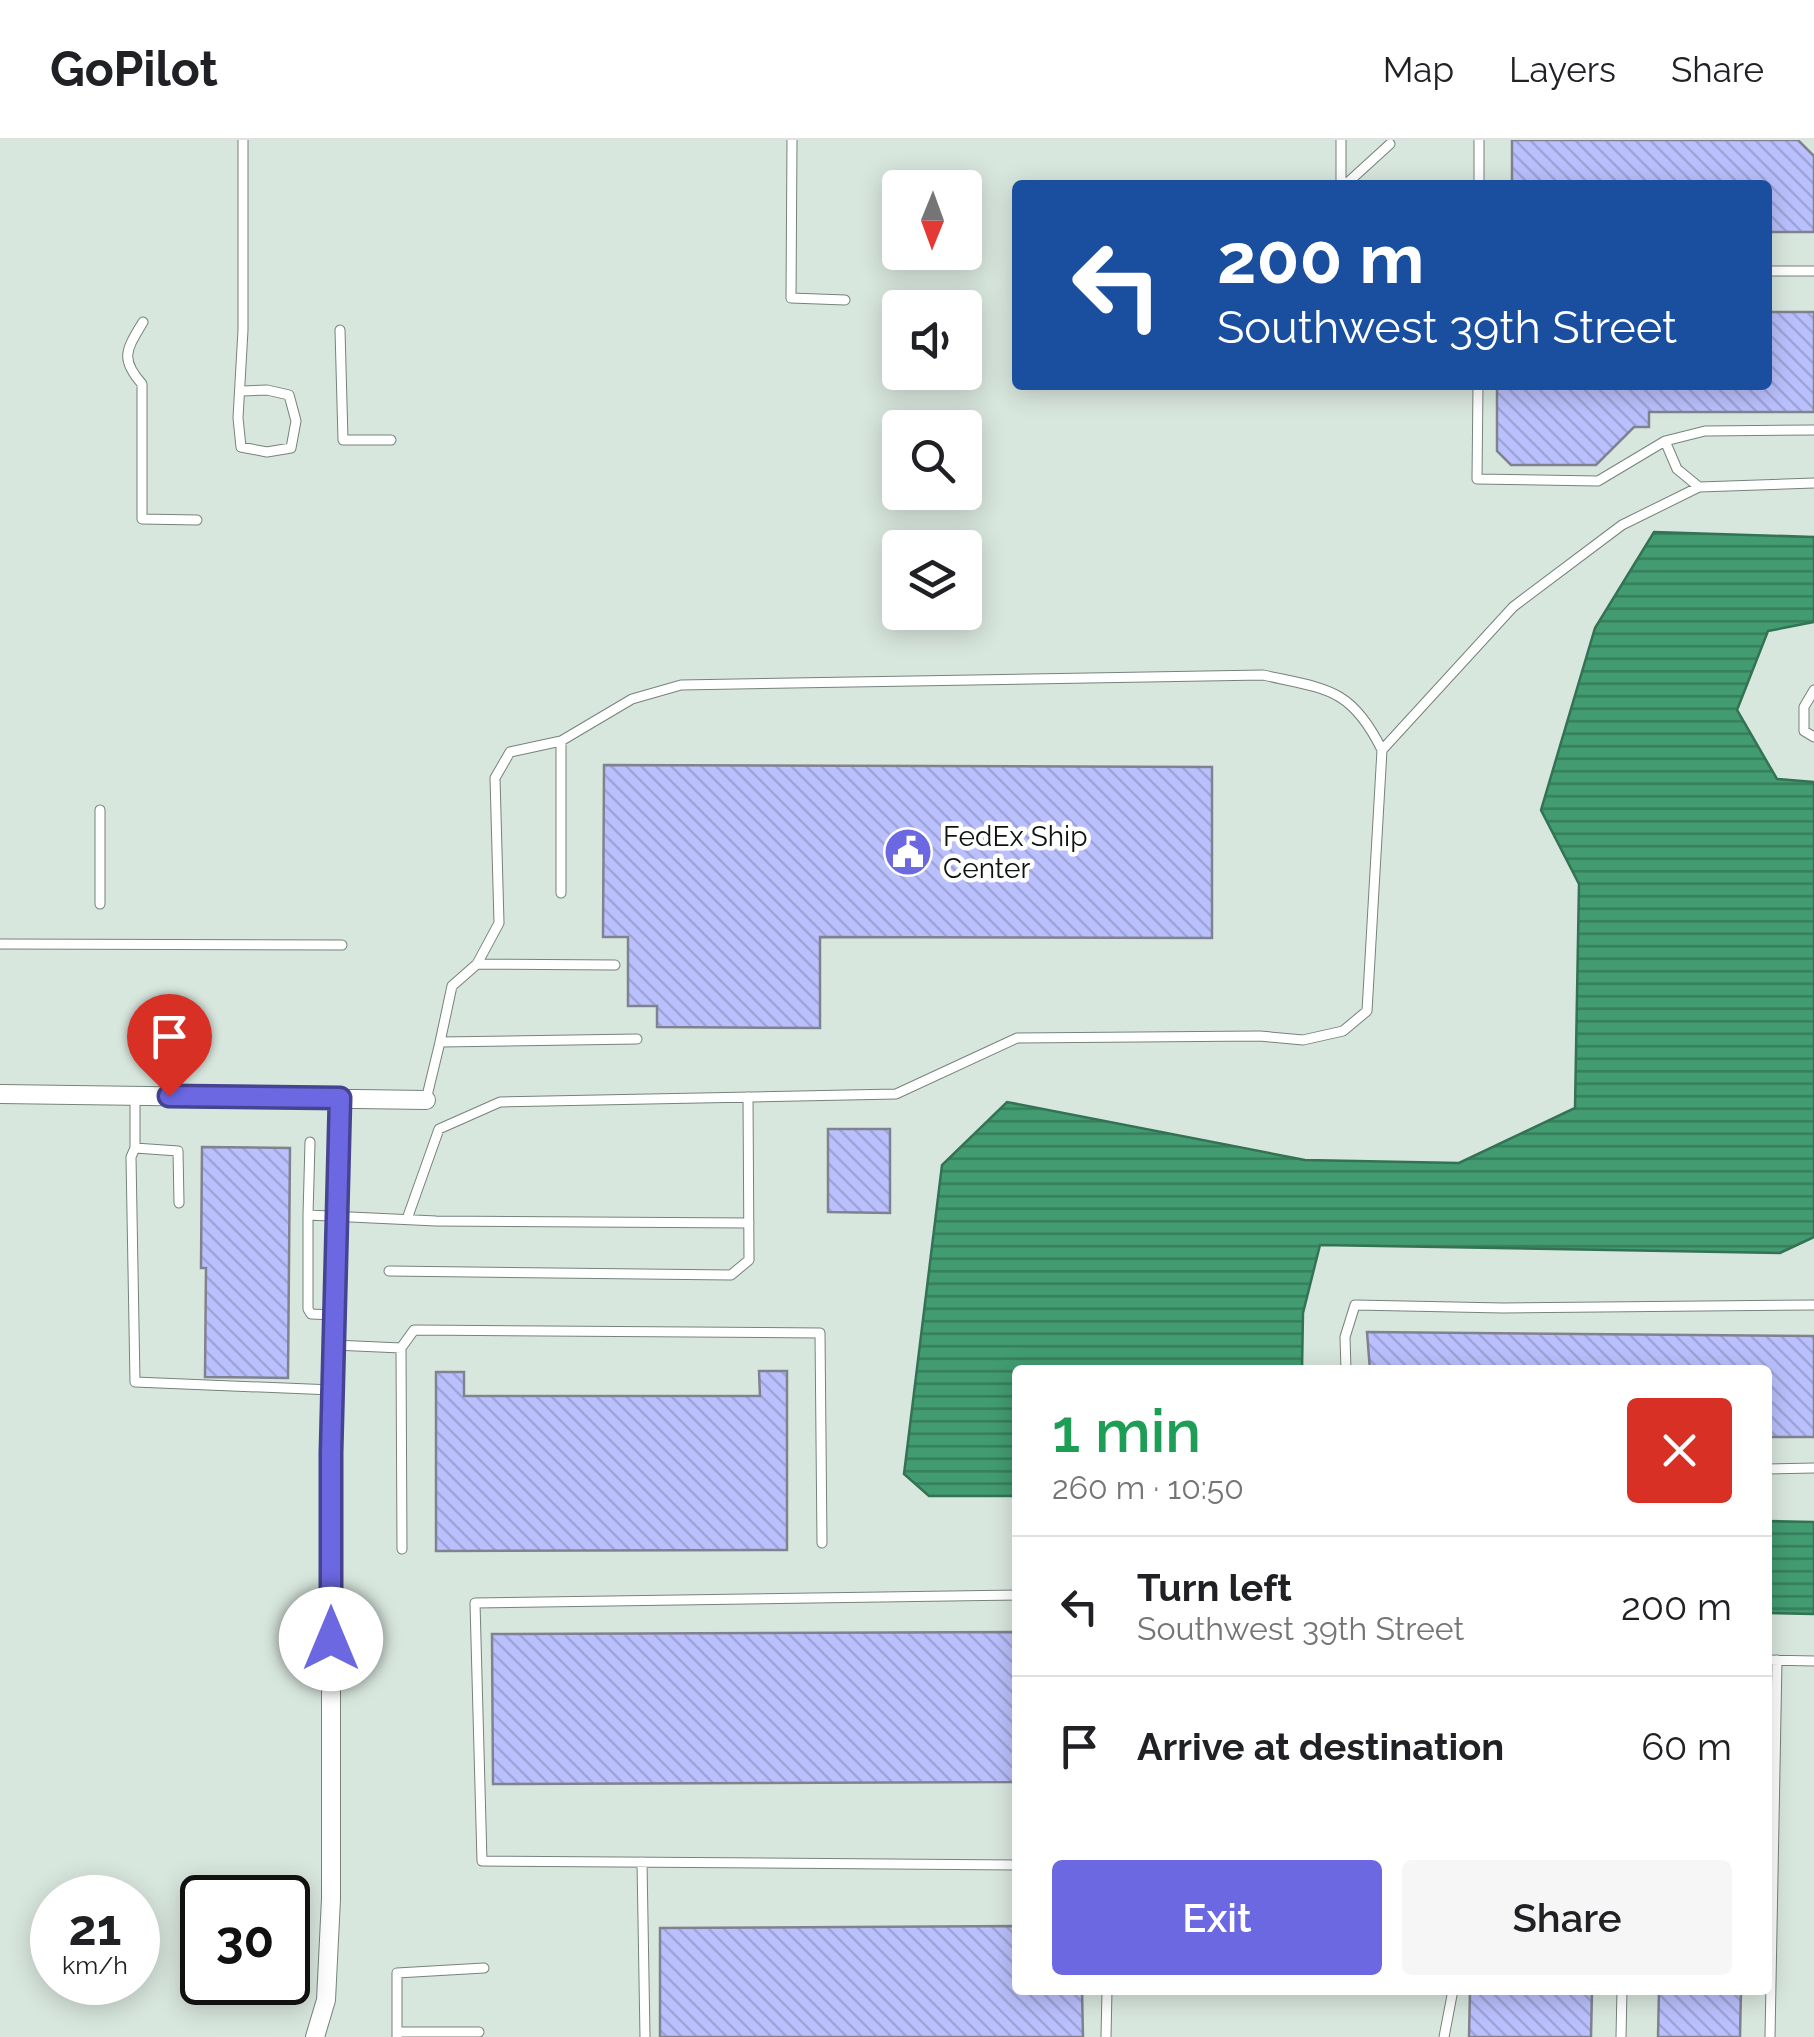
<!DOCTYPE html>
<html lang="en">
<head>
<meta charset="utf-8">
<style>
  :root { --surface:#fff; --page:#f6f6f6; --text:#202124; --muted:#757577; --line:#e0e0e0; --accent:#6b68e1 }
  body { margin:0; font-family:Raleway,sans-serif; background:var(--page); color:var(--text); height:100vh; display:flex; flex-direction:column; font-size:38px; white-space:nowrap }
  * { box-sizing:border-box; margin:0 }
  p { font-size:32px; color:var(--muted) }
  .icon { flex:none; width:55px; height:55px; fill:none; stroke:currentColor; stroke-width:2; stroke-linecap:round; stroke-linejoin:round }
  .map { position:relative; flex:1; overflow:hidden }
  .panel { position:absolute; left:1012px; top:1225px; width:760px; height:630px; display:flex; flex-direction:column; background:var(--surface); border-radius:10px; box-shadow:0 5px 25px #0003 }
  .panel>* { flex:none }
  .banner { position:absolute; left:1012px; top:40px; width:760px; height:210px; border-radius:10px; box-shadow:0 5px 25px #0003; background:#1a4fa0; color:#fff; overflow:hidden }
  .needle { width:65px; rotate:181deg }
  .tools { position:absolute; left:882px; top:30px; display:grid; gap:20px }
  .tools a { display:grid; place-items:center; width:100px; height:100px; border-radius:10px; background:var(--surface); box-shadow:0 5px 25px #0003; font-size:50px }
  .speed { position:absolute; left:30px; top:1735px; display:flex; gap:20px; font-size:50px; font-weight:700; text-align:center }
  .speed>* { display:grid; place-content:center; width:130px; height:130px; border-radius:50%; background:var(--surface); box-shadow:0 5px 25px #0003; line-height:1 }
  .speed small { font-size:25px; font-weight:400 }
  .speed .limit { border:5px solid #111; border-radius:15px; background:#fff; color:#111 }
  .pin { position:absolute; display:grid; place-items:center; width:85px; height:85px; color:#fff; margin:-102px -42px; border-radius:50% 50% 50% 0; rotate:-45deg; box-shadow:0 0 10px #0007 }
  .pin .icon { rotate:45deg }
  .me { position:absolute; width:110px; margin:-55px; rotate:0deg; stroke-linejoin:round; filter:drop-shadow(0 0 8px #0008) }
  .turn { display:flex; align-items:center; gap:35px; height:210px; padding:0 40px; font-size:45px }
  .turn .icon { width:130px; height:130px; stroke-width:2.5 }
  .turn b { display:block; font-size:70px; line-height:85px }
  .round { display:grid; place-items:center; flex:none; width:105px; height:105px; border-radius:10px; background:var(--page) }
  .summary { display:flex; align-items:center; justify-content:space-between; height:170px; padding:0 40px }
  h1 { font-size:60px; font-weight:600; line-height:75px; color:#1e9e55 }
  .button { display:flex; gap:20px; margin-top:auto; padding:20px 40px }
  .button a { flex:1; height:115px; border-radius:10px; background:var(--accent); color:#fff; font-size:40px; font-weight:600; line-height:115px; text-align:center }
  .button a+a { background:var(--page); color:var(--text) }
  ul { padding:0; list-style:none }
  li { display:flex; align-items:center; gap:30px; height:140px; padding:0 40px; border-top:2px solid var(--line) }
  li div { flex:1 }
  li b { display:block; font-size:38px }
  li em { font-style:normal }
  header { display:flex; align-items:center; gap:60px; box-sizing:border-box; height:140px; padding:0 50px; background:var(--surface); border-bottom:2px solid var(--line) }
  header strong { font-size:48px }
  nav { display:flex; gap:55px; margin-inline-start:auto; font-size:35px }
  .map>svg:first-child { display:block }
</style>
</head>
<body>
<header>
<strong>GoPilot</strong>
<nav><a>Map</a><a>Layers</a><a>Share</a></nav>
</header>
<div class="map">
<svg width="1814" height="1897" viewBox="0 0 1814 1897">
  <defs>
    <pattern id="water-rules" width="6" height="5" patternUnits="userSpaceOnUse" patternTransform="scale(2.5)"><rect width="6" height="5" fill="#439c71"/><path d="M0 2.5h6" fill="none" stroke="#367e5b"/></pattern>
    <pattern id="building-back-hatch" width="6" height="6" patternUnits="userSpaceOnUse" patternTransform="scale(2.5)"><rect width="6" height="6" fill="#bac0fd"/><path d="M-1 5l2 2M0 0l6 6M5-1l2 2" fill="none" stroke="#9fa4d8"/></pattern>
  </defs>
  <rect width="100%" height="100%" fill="#d8e7de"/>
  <!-- water -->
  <path fill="url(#water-rules)" stroke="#337354" stroke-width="2.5" d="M1654 392 1814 397V482L1768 491 1737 570 1777 639 1814 642V1097L1780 1113 1320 1105 1303 1173 1302 1230H1018L1017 1356H929L904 1334 942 1025 1007 962 1305 1020 1459 1023 1575 968 1579 744 1541 670 1595 488Z
    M1768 1381 1814 1382V1474L1768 1473Z"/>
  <!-- building -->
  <path fill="url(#building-back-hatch)" stroke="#81828f" stroke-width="2.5" d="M1512 0H1798L1814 16V92H1768V45H1512Z
    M1768 172H1814V272H1649V287H1634L1596 325H1511L1497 311V245H1768Z
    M604 625 1212 627V798L820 797V888L657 887V866H628V797H603Z
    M828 989H890V1073L828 1072Z
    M202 1007 290 1008 288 1238 205 1237 206 1128H201Z
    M1367 1192 1814 1196V1297H1768V1230H1370Z
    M759 1231H787V1410L436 1411V1232H464V1256H760Z
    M1018 1492V1642L493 1644 492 1494Z
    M1018 1786V1850H1082L1083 1897H660V1788Z
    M1470 1850H1592L1591 1897H1469Z
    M1659 1850H1741L1740 1897H1658Z"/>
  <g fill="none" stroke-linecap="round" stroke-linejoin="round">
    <!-- service casing -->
    <g stroke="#75837b" stroke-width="11">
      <path id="service" d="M792 0 791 158 845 160
        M1479 0V45
        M1341 45V0
        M1345 45 1390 4
        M1768 131H1814
        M143 182C127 209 119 218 142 244V379L197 380
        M340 190 343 300H391
        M1478 245 1477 339 1598 341 1665 301 1677 329 1699 347 1814 343
        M242 251 267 250 289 255 296 281 291 308 267 312 241 307 238 278 243 190V0
        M1665 301 1705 291 1814 290
        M1814 550 1804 567V591L1814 597
        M1382 610 1513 467 1622 385 1699 347
        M100 670V764
        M0 804 342 805
        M477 824 499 783 495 638 510 612 561 601V753
        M440 902 452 846 477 824 615 825
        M135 956V1008L131 1017 135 1242 333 1250
        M426 960 440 902 637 899
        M135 1008 178 1011 179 1063
        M308 1075 310 1002
        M407 1079 439 989 500 962 896 954 1017 898 1260 896 1303 900 1343 891 1367 871 1382 610C1351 547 1326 549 1263 535L681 545 632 559 561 601
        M389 1131 731 1135 749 1120 748 957
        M335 1175 311 1174 308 1169V1075L436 1081 749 1083
        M334 1205 401 1208 402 1409
        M401 1208 414 1190 820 1193 822 1403
        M1346 1230 1345 1197 1355 1165 1503 1168 1814 1165
        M1768 1329 1814 1328
        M1018 1455 475 1463 482 1721 1018 1725
        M1768 1520 1814 1521
        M642 1722 645 1897
        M397 1892H479
        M397 1897V1833L484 1828
        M1106 1897 1107 1850
        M1444 1897 1453 1850
        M1621 1897 1622 1850
        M1770 1897 1777 1520"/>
    </g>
    <!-- minor casing -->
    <g stroke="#75837b" stroke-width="20">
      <path id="minor" d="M0 954 426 960
        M315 1897 326 1860 331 1759V1313L340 958"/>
    </g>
    <!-- service -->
    <use href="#service" stroke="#fff" stroke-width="9"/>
    <!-- minor -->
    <use href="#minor" stroke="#fff" stroke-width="18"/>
  </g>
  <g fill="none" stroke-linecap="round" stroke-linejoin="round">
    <!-- route casing -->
    <g stroke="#464492" stroke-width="25">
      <path id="route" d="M169 956 340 958 331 1313V1499"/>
    </g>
    <!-- route -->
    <use href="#route" stroke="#6b68e1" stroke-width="18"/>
  </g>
  <!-- icons -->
  <defs>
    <g id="civic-disc" transform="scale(2.5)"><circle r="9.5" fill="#6b68e1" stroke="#fff"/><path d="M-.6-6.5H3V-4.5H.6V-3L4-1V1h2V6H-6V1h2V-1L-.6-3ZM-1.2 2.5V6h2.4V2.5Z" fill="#fff"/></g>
  </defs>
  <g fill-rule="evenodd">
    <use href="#civic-disc" x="908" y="712"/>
  </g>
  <g text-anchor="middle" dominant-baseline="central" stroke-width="9" stroke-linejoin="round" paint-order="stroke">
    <!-- poi labels -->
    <g font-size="28" fill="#0e1310" stroke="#fff" text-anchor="start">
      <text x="943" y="696">FedEx Ship<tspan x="943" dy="32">Center</tspan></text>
    </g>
  </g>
</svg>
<div class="tools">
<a><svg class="needle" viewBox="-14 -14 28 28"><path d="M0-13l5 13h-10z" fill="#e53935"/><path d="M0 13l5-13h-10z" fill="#757577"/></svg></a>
<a><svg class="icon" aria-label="sound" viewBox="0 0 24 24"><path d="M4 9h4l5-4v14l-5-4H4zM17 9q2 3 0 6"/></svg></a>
<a><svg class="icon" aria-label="search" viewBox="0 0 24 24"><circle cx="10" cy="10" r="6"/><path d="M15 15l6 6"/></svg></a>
<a><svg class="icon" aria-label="layers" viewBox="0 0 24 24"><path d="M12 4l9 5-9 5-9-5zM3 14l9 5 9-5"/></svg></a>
</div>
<div class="speed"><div>21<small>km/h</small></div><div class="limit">30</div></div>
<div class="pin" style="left:169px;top:956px;background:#d93025"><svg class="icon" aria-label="arrive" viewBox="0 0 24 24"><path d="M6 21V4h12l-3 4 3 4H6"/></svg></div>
<svg class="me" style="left:331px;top:1499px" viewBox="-20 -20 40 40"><circle r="19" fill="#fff"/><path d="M0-13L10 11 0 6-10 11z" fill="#6b68e1"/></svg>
<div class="banner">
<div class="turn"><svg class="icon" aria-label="left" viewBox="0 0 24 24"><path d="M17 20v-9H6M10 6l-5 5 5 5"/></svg><div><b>200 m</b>Southwest 39th Street</div></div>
</div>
<section class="panel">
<div class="summary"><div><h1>1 min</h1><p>260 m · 10:50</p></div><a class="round" style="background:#d93025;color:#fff"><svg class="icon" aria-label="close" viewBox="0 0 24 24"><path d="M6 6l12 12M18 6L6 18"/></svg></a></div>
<ul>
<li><svg class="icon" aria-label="left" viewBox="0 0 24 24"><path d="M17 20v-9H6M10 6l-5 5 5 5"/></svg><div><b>Turn left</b><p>Southwest 39th Street</p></div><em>200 m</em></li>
<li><svg class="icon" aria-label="arrive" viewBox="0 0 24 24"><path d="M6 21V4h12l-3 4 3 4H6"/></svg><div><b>Arrive at destination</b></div><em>60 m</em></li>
</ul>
<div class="button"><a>Exit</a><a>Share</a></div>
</section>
</div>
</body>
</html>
